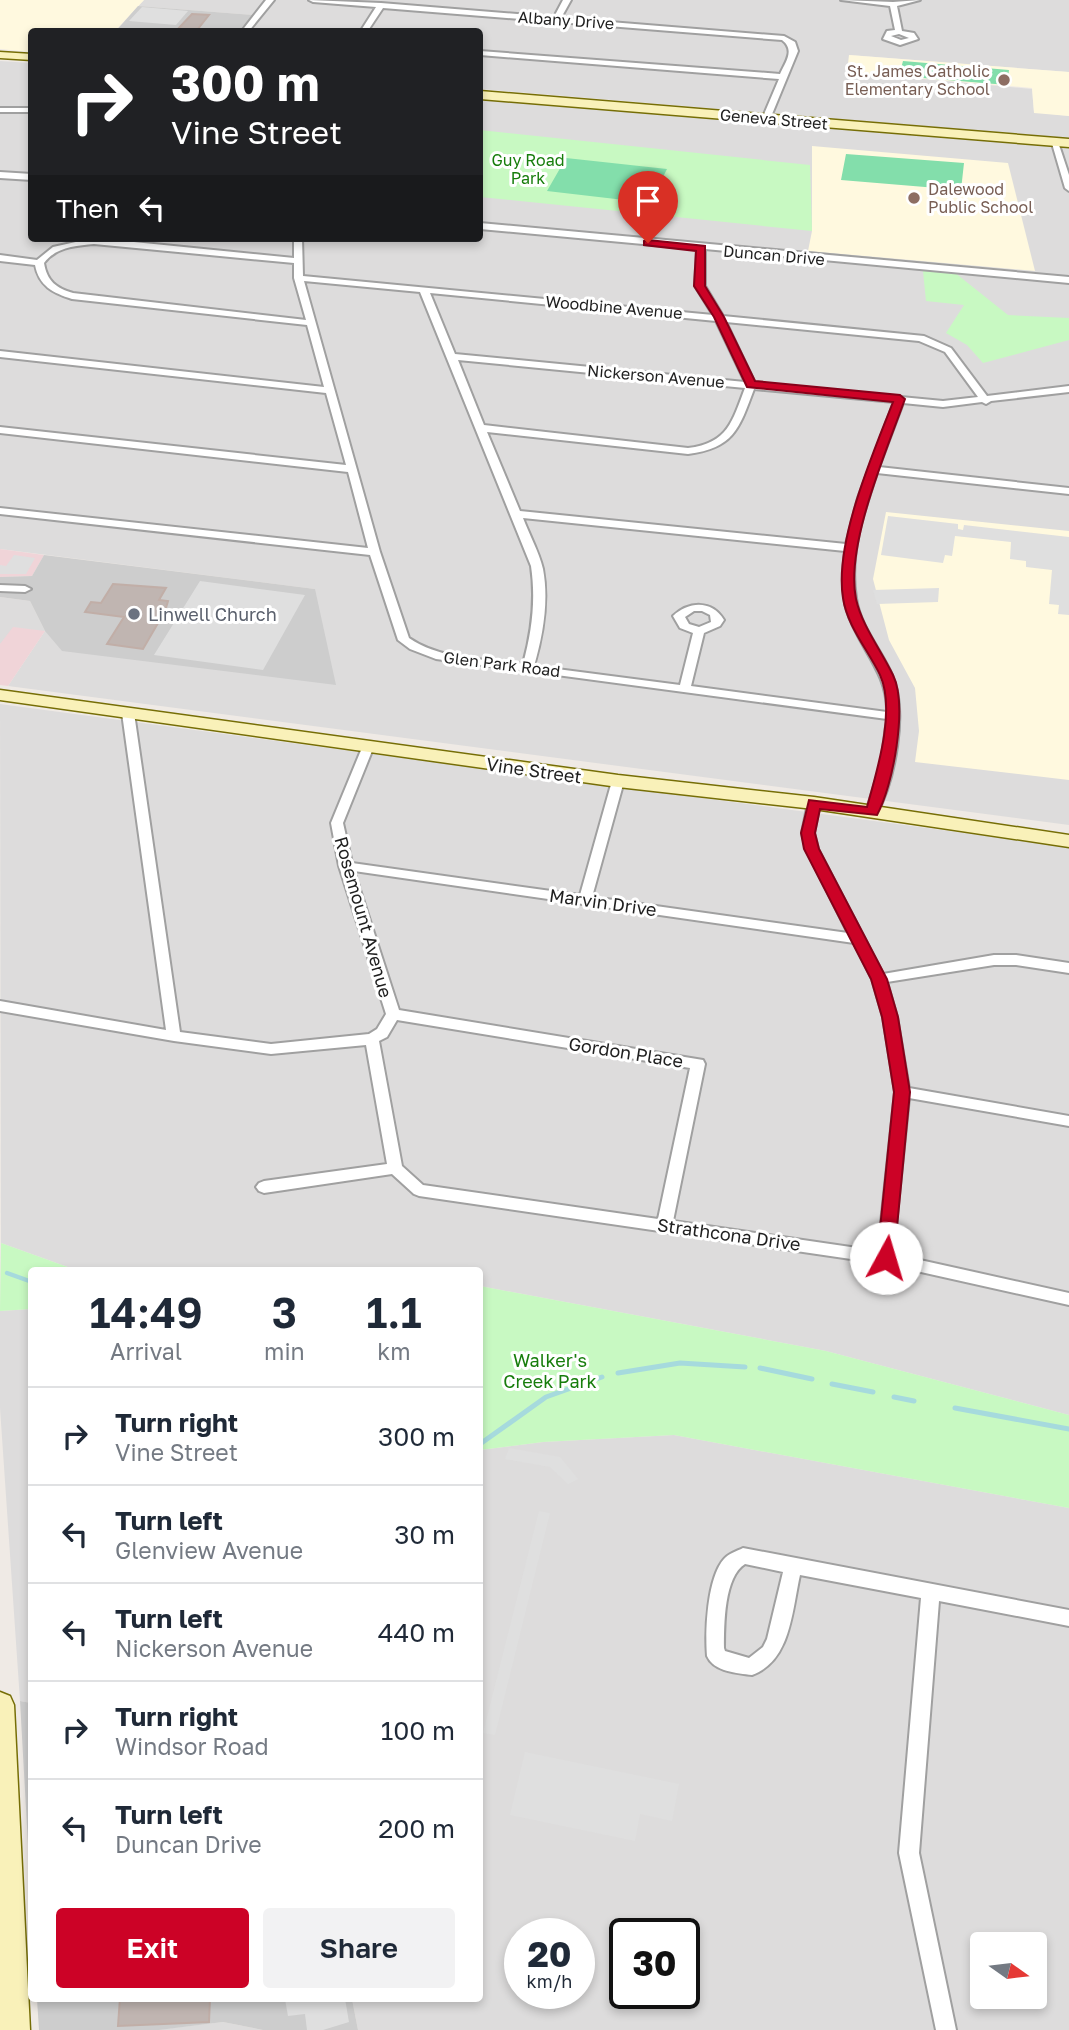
<!DOCTYPE html>
<html lang="en">
<head>
<meta charset="utf-8">
<style>
  :root { --surface:#fff; --page:#f2f2f3; --text:#1f2937; --muted:#747a83; --line:#e0e1e3; --accent:#cc0226 }
  body { margin:0; font-family:"Golos Text",sans-serif; background:var(--page); color:var(--text); height:100vh; display:flex; flex-direction:column; font-size:26px; white-space:nowrap }
  * { box-sizing:border-box; margin:0 }
  p { font-size:23px; color:var(--muted) }
  .icon { flex:none; width:38px; height:38px; fill:none; stroke:currentColor; stroke-width:2; stroke-linecap:round; stroke-linejoin:round }
  .map { position:relative; flex:1; overflow:hidden }
  .drawer { position:absolute; left:28px; top:1267px; width:455px; height:735px; display:flex; flex-direction:column; background:var(--surface); border-radius:7px; box-shadow:0 4px 10px #0003 }
  .drawer>* { flex:none }
  .guide { position:absolute; left:28px; top:28px; width:455px; height:214px; border-radius:7px; box-shadow:0 4px 10px #0003; background:#202124; color:#fff; overflow:hidden }
  .needle { width:46px; rotate:104deg }
  .controls { position:absolute; left:970px; top:1932px; display:grid; gap:14px }
  .controls a { display:grid; place-items:center; width:77px; height:77px; border-radius:7px; background:var(--surface); box-shadow:0 4px 10px #0003; font-size:35px }
  .speed { position:absolute; left:504px; top:1918px; display:flex; gap:14px; font-size:35px; font-weight:700; text-align:center }
  .speed>* { display:grid; place-content:center; width:91px; height:91px; border-radius:50%; background:var(--surface); box-shadow:0 4px 10px #0003; line-height:1 }
  .speed small { font-size:18px; font-weight:400 }
  .speed .limit { border:4px solid #111; border-radius:10px; background:#fff; color:#111 }
  .pin { position:absolute; display:grid; place-items:center; width:60px; height:60px; color:#fff; margin:-72px -30px; border-radius:50% 50% 50% 0; rotate:-45deg; box-shadow:0 0 7px #0007 }
  .pin .icon { rotate:45deg }
  .me { position:absolute; width:77px; margin:-38px; rotate:6deg; stroke-linejoin:round; filter:drop-shadow(0 0 5px #0008) }
  .turn { display:flex; align-items:center; gap:24px; height:147px; padding:0 28px; font-size:32px }
  .turn .icon { width:91px; height:91px; stroke-width:2.5 }
  .turn b { display:block; font-size:49px; line-height:60px }
  .then { display:flex; align-items:center; height:66px; padding:0 28px; background:#0003; gap:14px; font-size:26px }
  .eta { display:flex; justify-content:space-evenly; align-items:center; height:119px; text-align:center }
  .eta b { font-size:42px; font-weight:600; line-height:49px }
  .button { display:flex; gap:14px; margin-top:auto; padding:14px 28px }
  .button a { flex:1; height:80px; border-radius:7px; background:var(--accent); color:#fff; font-size:28px; font-weight:600; line-height:80px; text-align:center }
  .button a+a { background:var(--page); color:var(--text) }
  ul { padding:0; list-style:none }
  li { display:flex; align-items:center; gap:21px; height:98px; padding:0 28px; border-top:2px solid var(--line) }
  li div { flex:1 }
  li b { display:block; font-size:26px }
  li em { font-style:normal }
  .map>svg:first-child { display:block }
</style>
</head>
<body>
<div class="map">
<svg width="1069" height="2030" viewBox="0 0 1069 2030">
  <rect width="100%" height="100%" fill="#efeae5"/>
  <!-- residential -->
  <path fill="#dddcdc" fill-rule="evenodd" d="M144 0H1069V72L850 55 847 72 1032 89 1034 112 1069 116V138L480 89V32L239 31 252 15 138 6Z
    M0 61 31 63 32 238H480V97L1069 146V825L8 686 45 631 0 644V597L30 601 45 631 315 589 0 549Z
    M0 704 1069 847V1415L826 1351 480 1286V1270H398L378 1267 376 1270H76L1 1243Z
    M31 1309V1703L20 1701 0 1408V1311Z
    M674 1435 1069 1508V2030H358L352 1999 480 1998V1450L543 1442ZM520 1934H579V1993H520ZM625 1934H684V1993H625ZM982 1944H1034V1997H982Z
    M223 2022 263 2030H156Z"/>
  <!-- commercial -->
  <path fill="#f0d4d8" d="M0 549 44 555 32 576 0 577Z
    M13 627 45 631 8 686 0 685V644Z"/>
  <!-- education -->
  <path fill="#fff9df" d="M0 0H144L115 31 32 32 31 52 0 49Z
    M849 55 1069 72V116L1034 113 1032 88 847 72Z
    M812 146 1008 163 1035 271 808 251 812 231Z
    M886 512 1069 531V780L915 762 919 731 915 688 889 640 873 579Z"/>
  <!-- religious -->
  <path fill="#cdcdcd" d="M138 6 253 15 239 31 115 32Z
    M44 555 315 589 336 685 62 651 45 631 30 601 0 597V577L32 576Z
    M20 1701 31 1703V1898Z
    M37 1999H352L358 2030H263L223 2022 159 2030H39Z"/>
  <!-- park -->
  <path fill="#c8f9c2" d="M480 130 810 165 812 231 480 197Z
    M923 271 954 272 1008 315 1069 318V340L983 363 967 345 946 333 964 305 926 301Z
    M1 1243 76 1270H32L31 1309 0 1311Z
    M480 1286 826 1351 1069 1415V1508L674 1435 543 1442 480 1450Z"/>
  <!-- pitch -->
  <path fill="#83deab" d="M903 61 1009 70 1007 85 899 76Z
    M846 154 964 163 961 190 841 180Z
    M566 158 667 169 650 203 547 191Z"/>
  <!-- parking -->
  <path fill="#dfdfdf" d="M142 7 188 11 176 25 129 21Z
    M888 516 958 524V529L963 530 964 525 1069 537V615L1058 614 1059 605 1049 604 1052 570 1026 567V561L1010 559 1011 542 955 536 952 556 945 555 943 563 881 555Z
    M14 555 35 558 26 574H0V565L6 566Z
    M200 581 305 595 263 670 154 655Z
    M939 588 938 602 877 604 873 590Z
    M509 1448 560 1457 578 1479 568 1484 550 1467 505 1459Z
    M539 1511 550 1513 495 1735 483 1733Z
    M525 1752 679 1784 672 1821 640 1814 635 1841 510 1815Z
    M285 1999H345L349 2022 323 2030H307L305 2014 288 2016Z"/>
  <g fill="none" stroke-linecap="round" stroke-linejoin="round">
    <!-- stream-far1 -->
    <path stroke="#a6dadd" stroke-width="4.5" d="M7 1273 32 1282"/>
    <!-- stream -->
    <path stroke="#a6dadd" stroke-width="5" d="M760 1368 812 1379
      M618 1373 680 1363 745 1367
      M832 1384 873 1392
      M894 1397 914 1401
      M955 1408 1069 1429
      M480 1444 546 1397 602 1377"/>
  </g>
  <!-- building -->
  <path fill="#c0b5b1" stroke="#c1aea7" stroke-width="2" d="M192 14 209 15 197 30 175 32Z
    M113 584 166 588 159 600 168 601 165 611 143 649 107 644 124 617 85 612 91 602 101 603Z
    M120 1998H210L209 2022 118 2026Z"/>
  <g fill="none" stroke-linecap="round" stroke-linejoin="round">
    <!-- street casing -->
    <g stroke="#a0a0a0" stroke-width="4">
      <path id="street" d="M266 0H274L248 32H241Z
        M309 0 381 3 554 17 563 0H571L561 18 784 36 795 42 798 51 770 119 766 121 762 119 779 79 480 55V51L780 74C786 61 795 50 782 40L383 8 367 32H360L376 7 313 2Z
        M841 0 893 2 920 0 897 6 902 31 914 33 918 39 900 45 883 39 887 31 895 30 890 6ZM899 34 909 38 901 40 891 36Z
        M0 108H32V112H0Z
        M1051 140 1058 142 1069 175V191L1065 188Z
        M0 172 32 174V180L0 178Z
        M480 223 1069 277V283L705 249V286L723 316 924 336 951 348 987 396 1069 386V392L991 401 986 404 982 402 943 407 903 403 879 467 1069 488V494L877 473C863 514 849 555 856 598 860 627 881 649 892 675 908 711 895 781 876 815H868L866 812 881 763 887 719 436 659 410 649 398 640 370 555 0 514V508L368 548 348 472 0 433V427L346 465 326 393 0 357V351L324 387 307 325 72 299C53 293 39 286 35 265L0 261V255L37 260 53 247 94 238 294 258V238H302L303 276 713 315 695 286 697 249 480 229ZM94 244 294 263V278L306 320 73 293C56 288 47 281 44 263 56 247 75 246 94 244ZM304 281 420 292 531 566C536 600 532 631 523 664 485 659 441 660 409 638L380 552ZM430 293 716 321 745 382 455 354ZM726 322 919 341 945 352 978 397 943 401 755 383ZM458 360 745 388C732 422 728 443 688 448L484 425ZM754 389 894 402 858 498 846 544 520 511 487 432 688 454C734 448 739 429 754 389ZM523 518 845 551C843 571 841 591 847 611 858 647 888 672 887 712L691 686 704 633 720 626 724 620C712 600 689 601 673 616L680 628 693 633 680 685 534 666C543 635 549 601 543 569 539 552 529 534 523 518ZM694 611H702L710 615 711 622 699 627 689 624 685 617Z
        M0 585 25 586 31 589 25 592 0 591Z
        M128 709 134 713 180 1032 271 1044 369 1034 377 1029 386 1014 339 866 331 823 364 743H372L374 746 343 823 352 863 580 895 612 781 618 777 624 781 592 897 848 933 806 849 802 833 808 803 810 800H818L820 803 814 833 818 849 883 974 994 955H1016L1069 963V973L1016 965H994L887 982 897 1017 909 1088 1069 1116V1126L909 1098 893 1254 1069 1293V1305L885 1264 419 1196 414 1194 392 1174 264 1193 259 1191 256 1187 259 1183 264 1181 387 1164 366 1045 271 1054 174 1041 0 1011V1001L166 1030 122 713ZM354 871 854 943 872 979 883 1017 895 1092 878 1251 673 1221 705 1064 703 1060 399 1010ZM397 1020 690 1068 658 1219 423 1185 402 1166 379 1041 387 1037Z
        M743 1548 1069 1610V1626L939 1601 919 1853 956 2030H936L899 1853 921 1598 800 1575C792 1610 791 1661 752 1675 737 1673 714 1672 707 1656 705 1632 707 1578 724 1559 728 1554 737 1551 743 1548ZM745 1564 783 1572 767 1639 763 1647 749 1658 725 1651 724 1648C724 1624 724 1577 745 1564Z"/>
    </g>
    <!-- secondary casing -->
    <g stroke="#766e06" stroke-width="3">
      <path id="secondary" d="M0 52 32 54V60L0 58Z
        M480 91 1069 139V147L480 99Z
        M0 690 618 775 814 797 1069 835V847L814 809 618 787 0 700Z
        M0 1692 10 1696 14 1705 30 2030H0Z"/>
    </g>
    <!-- street -->
    <use href="#street" fill="#fff" fill-rule="evenodd"/>
    <!-- secondary -->
    <use href="#secondary" fill="#f9f1b9" fill-rule="evenodd"/>
  </g>
  <!-- route -->
  <path fill="#cc0226" stroke="#850119" stroke-width="2" d="M648 240 705 246V286L724 317 755 381 900 395 905 399C887 450 845 545 856 599 862 626 881 650 893 675 908 706 893 786 877 815L820 809 815 833 819 849 887 979 898 1017 910 1092 894 1258 892 1262H879L877 1258 894 1092 882 1017 871 979 804 849 801 833 809 800 867 807C877 771 896 710 880 675 868 650 847 626 843 598 834 542 873 454 893 402L747 387 714 317 694 286 696 251 644 245V241Z"/>
  <!-- markers -->
  <g fill="#8d6e63" stroke="#fff" stroke-width="2.5">
    <circle cx="1004" cy="80" r="7"/>
    <circle cx="914" cy="198" r="7"/>
  </g>
  <circle fill="#6b7280" stroke="#fff" stroke-width="2.5" cx="134" cy="614" r="7"/>
  <g text-anchor="middle" dominant-baseline="central" stroke-width="6" stroke-linejoin="round" paint-order="stroke">
    <!-- far-street labels -->
    <g font-size="16" fill="#1f1f1f" stroke="#fff">
      <text transform="translate(566 20) rotate(4)">Albany Drive</text>
      <text transform="translate(774 119) rotate(5)">Geneva Street</text>
      <text transform="translate(774 255) rotate(5)">Duncan Drive</text>
      <text transform="translate(614 307) rotate(5)">Woodbine Avenue</text>
      <text transform="translate(656 376) rotate(5)">Nickerson Avenue</text>
      <text transform="translate(502 664) rotate(7)">Glen Park Road</text>
    </g>
    <!-- far-education labels -->
    <g font-size="16" fill="#785e54" stroke="#fff" text-anchor="end">
      <text x="990" y="71">St. James Catholic<tspan x="990" dy="18">Elementary School</tspan></text>
      <text x="928" y="189" text-anchor="start">Dalewood<tspan x="928" dy="18">Public School</tspan></text>
    </g>
    <!-- far-park labels -->
    <g font-size="16" fill="#177d0c" stroke="#fff">
      <text x="528" y="160">Guy Road<tspan x="528" dy="18">Park</tspan></text>
    </g>
    <!-- worship labels -->
    <g font-size="18" fill="#5b616d" stroke="#fff" text-anchor="start">
      <text x="148" y="614">Linwell Church</text>
    </g>
    <!-- street labels -->
    <g font-size="18" fill="#1f1f1f" stroke="#fff">
      <text transform="translate(534 770) rotate(8)">Vine Street</text>
      <text transform="translate(603 902) rotate(8)">Marvin Drive</text>
      <text transform="translate(364 917) rotate(74)">Rosemount Avenue</text>
      <text transform="translate(626 1052) rotate(9)">Gordon Place</text>
      <text transform="translate(729 1234) rotate(8)">Strathcona Drive</text>
    </g>
    <!-- park labels -->
    <g font-size="18" fill="#177d0c" stroke="#fff">
      <text x="550" y="1360">Walker's<tspan x="550" dy="21">Creek Park</tspan></text>
    </g>
  </g>
</svg>
<div class="controls">
<a><svg class="needle" viewBox="-14 -14 28 28"><path d="M0-13l5 13h-10z" fill="#e53935"/><path d="M0 13l5-13h-10z" fill="#747a83"/></svg></a>
</div>
<div class="speed"><div>20<small>km/h</small></div><div class="limit">30</div></div>
<div class="pin" style="left:648px;top:243px;background:#d93025"><svg class="icon" aria-label="arrive" viewBox="0 0 24 24"><path d="M6 21V4h12l-3 4 3 4H6"/></svg></div>
<svg class="me" style="left:886px;top:1258px" viewBox="-20 -20 40 40"><circle r="19" fill="#fff"/><path d="M0-13L10 11 0 6-10 11z" fill="#cc0226"/></svg>
<div class="guide">
<div class="turn"><svg class="icon" aria-label="right" viewBox="0 0 24 24"><path d="M7 20v-9h11M14 6l5 5-5 5"/></svg><div><b>300 m</b>Vine Street</div></div>
<div class="then">Then<svg class="icon" aria-label="left" viewBox="0 0 24 24"><path d="M17 20v-9H6M10 6l-5 5 5 5"/></svg></div>
</div>
<section class="drawer">
<div class="eta">
<div><b>14:49</b><p>Arrival</p></div>
<div><b>3</b><p>min</p></div>
<div><b>1.1</b><p>km</p></div>
</div>
<ul>
<li><svg class="icon" aria-label="right" viewBox="0 0 24 24"><path d="M7 20v-9h11M14 6l5 5-5 5"/></svg><div><b>Turn right</b><p>Vine Street</p></div><em>300 m</em></li>
<li><svg class="icon" aria-label="left" viewBox="0 0 24 24"><path d="M17 20v-9H6M10 6l-5 5 5 5"/></svg><div><b>Turn left</b><p>Glenview Avenue</p></div><em>30 m</em></li>
<li><svg class="icon" aria-label="left" viewBox="0 0 24 24"><path d="M17 20v-9H6M10 6l-5 5 5 5"/></svg><div><b>Turn left</b><p>Nickerson Avenue</p></div><em>440 m</em></li>
<li><svg class="icon" aria-label="right" viewBox="0 0 24 24"><path d="M7 20v-9h11M14 6l5 5-5 5"/></svg><div><b>Turn right</b><p>Windsor Road</p></div><em>100 m</em></li>
<li><svg class="icon" aria-label="left" viewBox="0 0 24 24"><path d="M17 20v-9H6M10 6l-5 5 5 5"/></svg><div><b>Turn left</b><p>Duncan Drive</p></div><em>200 m</em></li>
</ul>
<div class="button"><a>Exit</a><a>Share</a></div>
</section>
</div>
</body>
</html>
